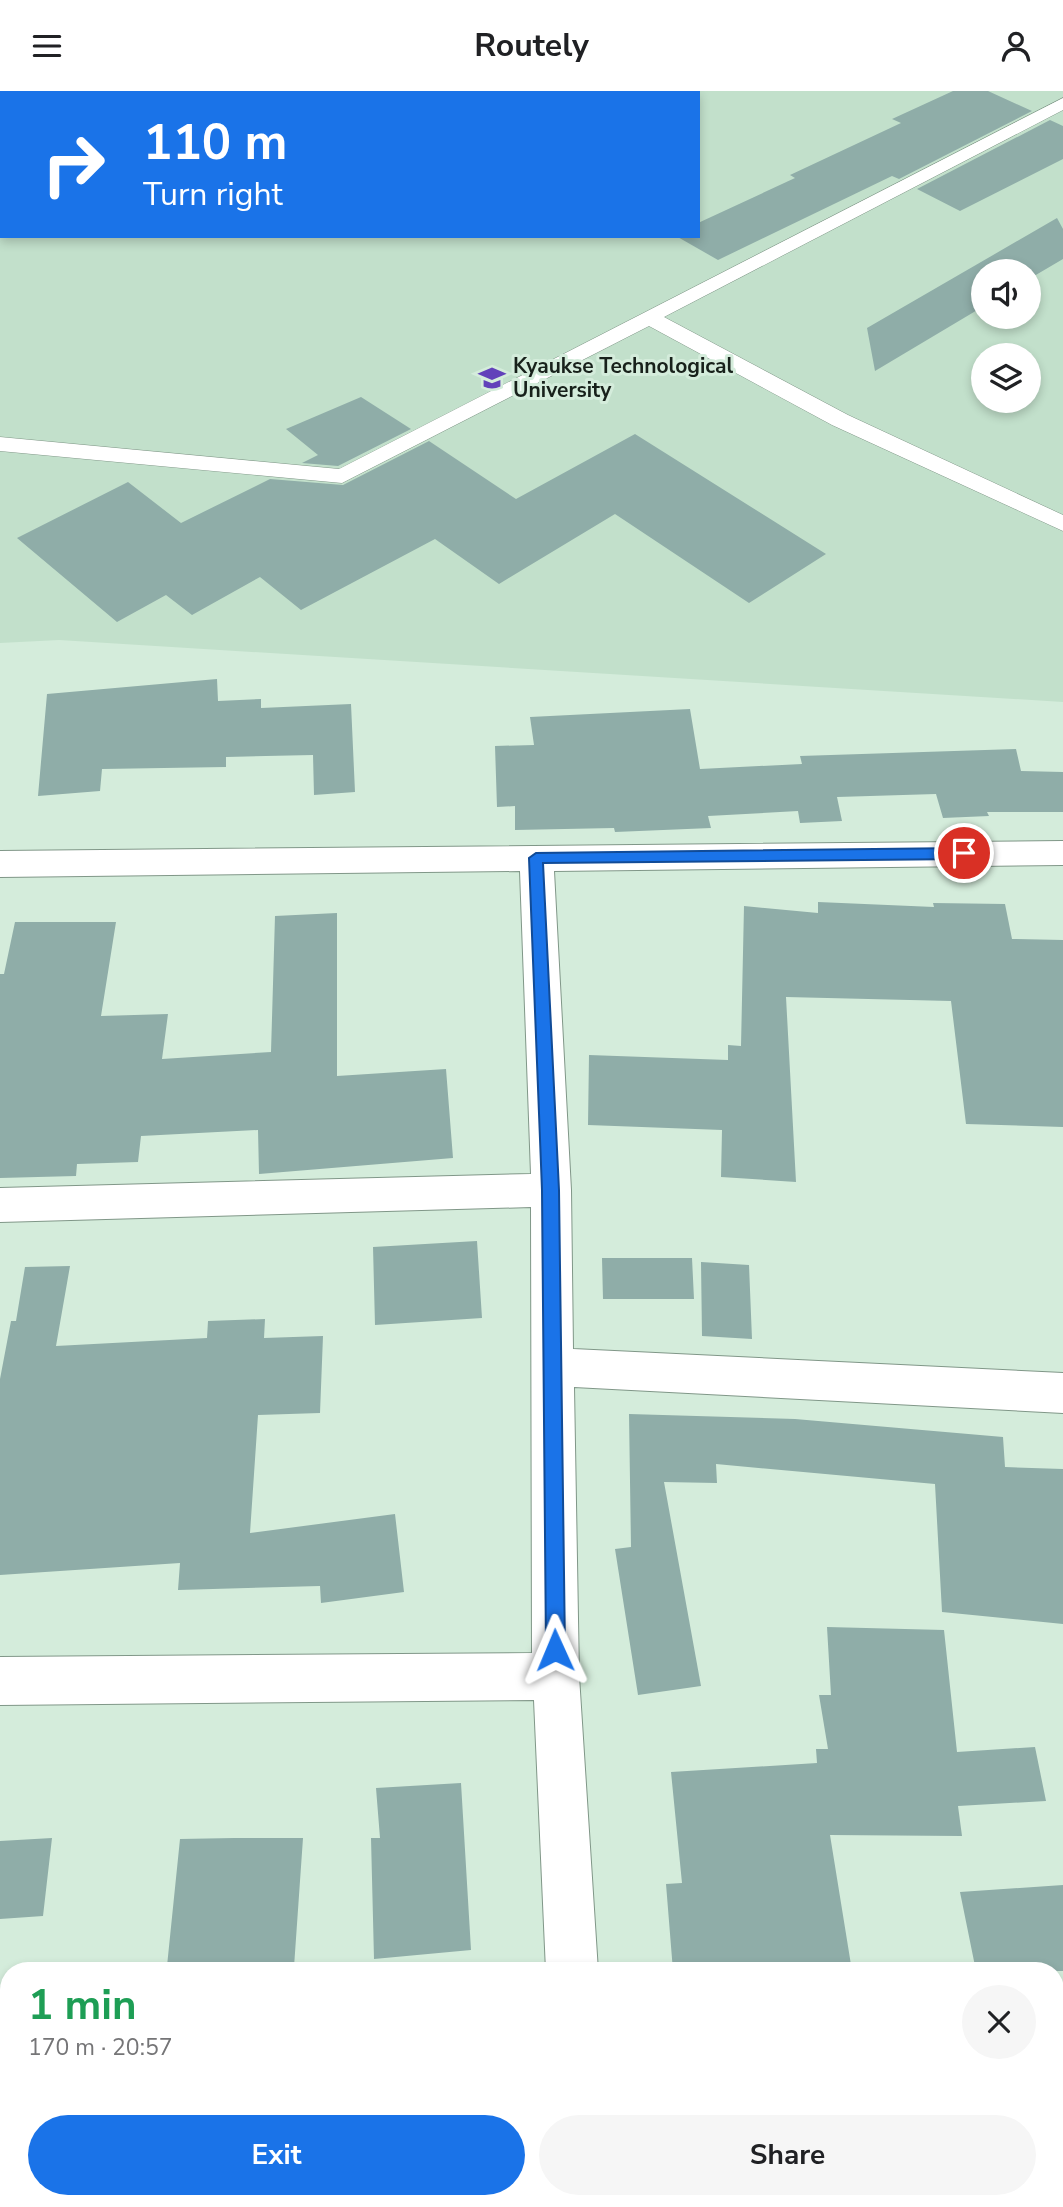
<!DOCTYPE html>
<html lang="en">
<head>
<meta charset="utf-8">
<style>
  :root { --surface:#fff; --page:#f6f6f6; --text:#202124; --muted:#757577; --accent:#1a73e8 }
  body { margin:0; font-family:"Nunito Sans",sans-serif; background:var(--page); color:var(--text); height:100vh; display:flex; flex-direction:column; font-size:26px; white-space:nowrap }
  * { box-sizing:border-box; margin:0 }
  p { font-size:23px; color:var(--muted) }
  .icon { flex:none; width:38px; height:38px; fill:none; stroke:currentColor; stroke-width:2; stroke-linecap:round; stroke-linejoin:round }
  .map { position:relative; flex:1; overflow:hidden }
  .details { position:absolute; left:0px; top:1871px; width:1064px; height:247px; display:flex; flex-direction:column; background:var(--surface); border-radius:28px 28px 0 0; box-shadow:0 4px 10px #0003 }
  .details>* { flex:none }
  .guide { position:absolute; left:0px; top:0px; width:700px; height:147px; box-shadow:0 4px 10px #0003; background:#1a73e8; color:#fff; overflow:hidden }
  .controls { position:absolute; left:971px; top:168px; display:grid; gap:14px }
  .controls a { display:grid; place-items:center; width:70px; height:70px; border-radius:50%; background:var(--surface); box-shadow:0 4px 10px #0003; font-size:35px }
  .pin { position:absolute; display:grid; place-items:center; width:60px; height:60px; color:#fff; margin:-30px; border:4px solid #fff; border-radius:50%; box-shadow:0 2px 7px #0007 }
  .me { position:absolute; width:77px; margin:-38px; rotate:359deg; stroke-linejoin:round; filter:drop-shadow(0 0 5px #0008) }
  .turn { display:flex; align-items:center; gap:24px; height:147px; padding:0 28px; font-size:32px }
  .turn .icon { width:91px; height:91px; stroke-width:2.5 }
  .turn b { display:block; font-size:49px; line-height:60px }
  .round { display:grid; place-items:center; flex:none; width:74px; height:74px; border-radius:37px; background:var(--page) }
  .headline { display:flex; align-items:center; justify-content:space-between; height:119px; padding:0 28px }
  h1 { font-size:42px; font-weight:700; line-height:52px; color:#1e9e55 }
  .action { display:flex; gap:14px; margin-top:auto; padding:14px 28px }
  .action a { flex:1; height:80px; border-radius:42px; background:var(--accent); color:#fff; font-size:28px; font-weight:700; line-height:80px; text-align:center }
  .action a+a { background:var(--page); color:var(--text) }
  header { display:flex; justify-content:space-between; align-items:center; height:91px; padding:0 28px; background:var(--surface); font-size:32px; font-weight:700 }
  .map>svg:first-child { display:block }
</style>
</head>
<body>
<header><svg class="icon" aria-label="menu" viewBox="0 0 24 24"><path d="M4 6h16M4 12h16M4 18h16"/></svg>Routely<svg class="icon" aria-label="person" viewBox="0 0 24 24"><circle cx="12" cy="8" r="4"/><path d="M4 21q1-7 8-7t8 7"/></svg></header>
<div class="map">
<svg width="1063" height="2116" viewBox="0 0 1063 2116">
  <rect width="100%" height="100%" fill="#d4ecdb"/>
  <!-- built -->
  <path fill="#c2e0cb" fill-rule="evenodd" d="M0 0H1063V611L59 549 0 552ZM2 2H698V145H2ZM984 180H1029V226H984ZM984 264H1029V310H984Z"/>
  <!-- building -->
  <path fill="#8fada8" d="M953 0H988L1032 20 899 88 892 85 718 169 676 145H698V132L795 87 790 84 901 32 892 28Z
    M1050 29 1063 35V68L960 120 917 98Z
    M1057 127 1063 138V168L1029 188V180H984V215L875 280 867 237Z
    M361 306 411 338 338 375 302 372 318 364 286 338Z
    M635 343 826 463 749 512 615 423 499 493 435 448 301 519 260 486 192 524 166 504 117 531 17 447 128 391 181 432 270 388 343 394 429 350 516 408Z
    M217 588 218 610 261 608V617L351 613 355 701 314 704 313 664 226 666V676L102 678 100 700 38 705 47 603Z
    M690 618 700 678 802 673 800 665 1016 658 1021 680 1063 681V721H987L989 725 943 727 936 703 837 706 842 730 800 732 798 720 708 725 711 737 615 741 614 737 515 739V715L497 716 495 655 534 654 530 626Z
    M818 811 934 816 933 812 1005 813 1012 848 1063 849V1036L966 1033 951 910 786 906 796 1091 721 1086 722 1039 588 1034 589 964 728 969V954L741 955 744 815 818 822Z
    M337 822V985L446 978 453 1067 259 1083 258 1039 141 1045 138 1071 77 1073 76 1085 0 1087V883H4L15 831H116L101 925 168 923 162 968 271 961 275 825Z
    M477 1150 482 1227 375 1234 373 1156Z
    M602 1167H692L694 1208H603Z
    M701 1171 749 1174 752 1248 702 1245Z
    M70 1175 56 1255 207 1247 208 1230 265 1228 264 1247 323 1245 320 1322 258 1324 250 1442 395 1423 404 1501 321 1512 320 1495 178 1499 180 1472 0 1484V1288L11 1230H16L25 1176Z
    M629 1323 795 1328 1003 1346 1005 1376 1063 1378V1533L942 1521 935 1393 716 1373 717 1392 664 1391 701 1595 638 1604 615 1458 631 1456Z
    M827 1536 944 1539 957 1661 1035 1656 1046 1710 958 1715 962 1745 830 1744 852 1880H673L666 1793 682 1792 671 1681 817 1672 816 1658H828L819 1604H831Z
    M461 1692 471 1859 374 1868 371 1747H380L376 1697Z
    M52 1747 43 1825 0 1828V1750Z
    M234 1747H303L294 1876H245V1873L167 1875 180 1748Z
    M1063 1794V1880H976L960 1801Z"/>
  <g fill="none" stroke-linecap="round" stroke-linejoin="round">
    <!-- lane casing -->
    <g stroke="#809788" stroke-width="1">
      <path id="lane" d="M1063 7V19L664 226 848 324 1063 424V440L832 334 649 235 342 392 0 360V346L339 378Z"/>
    </g>
    <!-- street casing -->
    <g stroke="#809788" stroke-width="2">
      <path id="street" d="M1063 750V774L554 780 571 1099 573 1258 1063 1282V1322L574 1296 579 1585 598 1880H546L534 1609 0 1614V1566L532 1562 531 1116 0 1131V1097L531 1083 520 780 0 786V760Z
        M557 2109H613V2116H557Z"/>
    </g>
    <!-- lane -->
    <use href="#lane" fill="#fff" fill-rule="evenodd"/>
    <!-- street -->
    <use href="#street" fill="#fff" fill-rule="evenodd"/>
  </g>
  <!-- route -->
  <path fill="#1a73e8" stroke="#114b97" stroke-width="2" d="M964 757 971 762 964 768 543 772 559 1099 565 1559 562 1566 555 1569 549 1566 546 1559 542 1099 529 767 536 762Z"/>
  <!-- icons -->
  <defs>
    <g id="university-bare" transform="scale(2.1)"><path d="M0-5L7-2L0 1L-7-2ZM-4 1L0 2.5L4 1V4Q0 6-4 4Z" fill="#6241ba" stroke="#d4ecdb" stroke-width="2.5" paint-order="stroke"/></g>
  </defs>
  <g fill-rule="evenodd">
    <use href="#university-bare" x="492" y="287"/>
  </g>
  <g text-anchor="middle" dominant-baseline="central" stroke-width="6" stroke-linejoin="round" paint-order="stroke">
    <!-- far-poi labels -->
    <g font-size="21" font-weight="bold" fill="#18211b" stroke="#d4ecdb" text-anchor="start">
      <text x="513" y="275">Kyaukse Technological<tspan x="513" dy="24">University</tspan></text>
    </g>
  </g>
</svg>
<div class="controls">
<a><svg class="icon" aria-label="sound" viewBox="0 0 24 24"><path d="M4 9h4l5-4v14l-5-4H4zM17 9q2 3 0 6"/></svg></a>
<a><svg class="icon" aria-label="layers" viewBox="0 0 24 24"><path d="M12 4l9 5-9 5-9-5zM3 14l9 5 9-5"/></svg></a>
</div>
<div class="pin" style="left:964px;top:762px;background:#d93025"><svg class="icon" aria-label="arrive" viewBox="0 0 24 24"><path d="M6 21V4h12l-3 4 3 4H6"/></svg></div>
<svg class="me" style="left:555px;top:1559px" viewBox="-20 -20 40 40"><path d="M0-17L14 15 0 8-14 15z" fill="#1a73e8" stroke="#fff" stroke-width="4"/></svg>
<div class="guide">
<div class="turn"><svg class="icon" aria-label="right" viewBox="0 0 24 24"><path d="M7 20v-9h11M14 6l5 5-5 5"/></svg><div><b>110 m</b>Turn right</div></div>
</div>
<section class="details">
<div class="headline"><div><h1>1 min</h1><p>170 m · 20:57</p></div><a class="round"><svg class="icon" aria-label="close" viewBox="0 0 24 24"><path d="M6 6l12 12M18 6L6 18"/></svg></a></div>
<div class="action"><a>Exit</a><a>Share</a></div>
</section>
</div>
</body>
</html>
